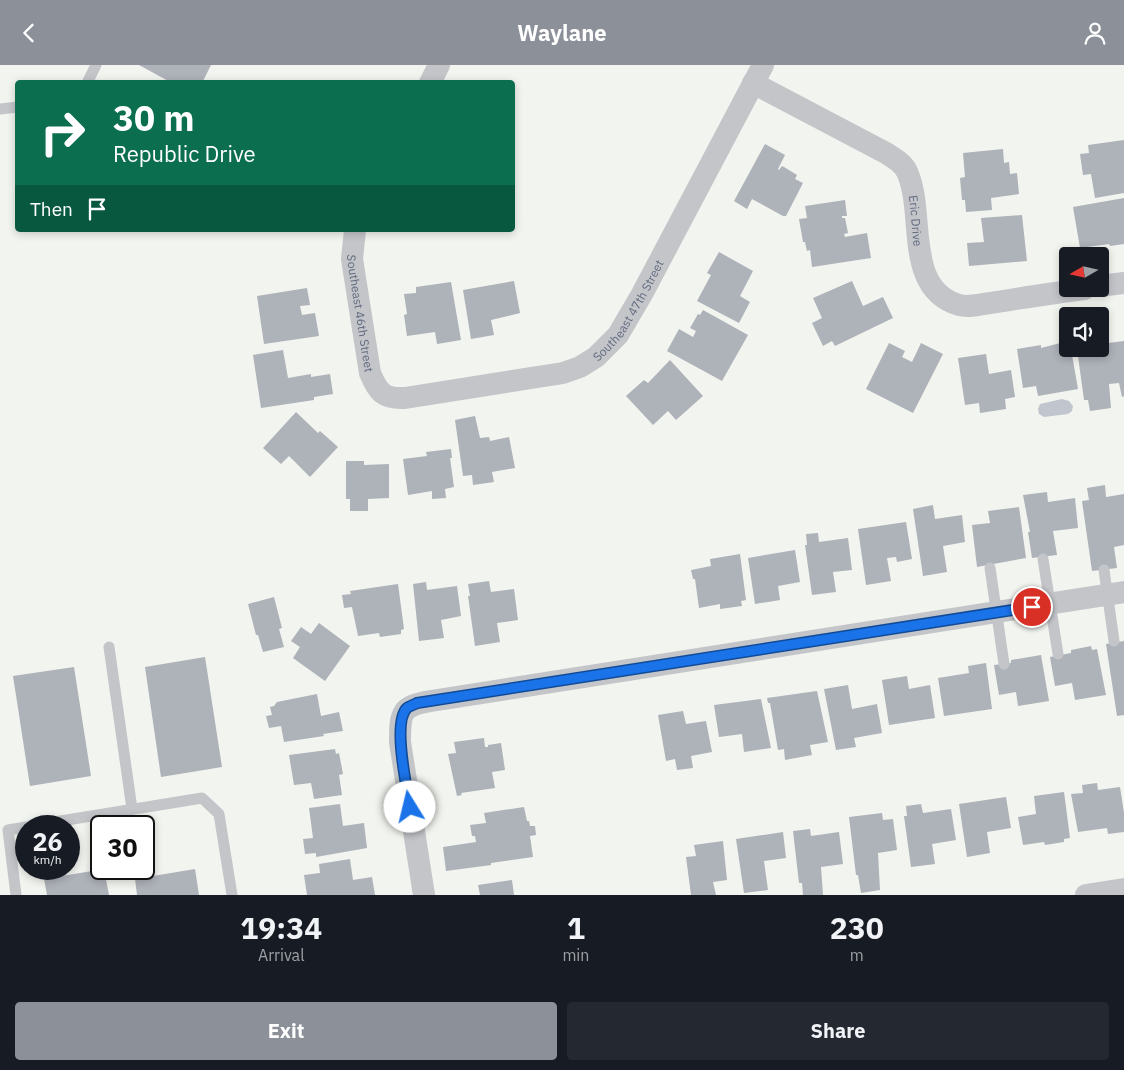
<!DOCTYPE html>
<html lang="en">
<head>
<meta charset="utf-8">
<style>
  :root { --surface:#171b24; --page:#242831; --text:#f1f3f6; --muted:#9ea1a6; --accent:#8c9099 }
  body { margin:0; font-family:"IBM Plex Sans",sans-serif; background:var(--page); color:var(--text); height:100vh; display:flex; flex-direction:column; font-size:19px; white-space:nowrap }
  * { box-sizing:border-box; margin:0 }
  p { font-size:16px; color:var(--muted) }
  .icon { flex:none; width:28px; height:28px; fill:none; stroke:currentColor; stroke-width:2; stroke-linecap:round; stroke-linejoin:round }
  .map { position:relative; height:830px; overflow:hidden }
  .details { display:flex; flex-direction:column; background:var(--surface); flex:1 }
  .details>* { flex:none }
  .guide { position:absolute; left:15px; top:15px; width:500px; height:152px; border-radius:5px; box-shadow:0 2px 8px #0003; background:#0b6e4f; color:#fff; overflow:hidden }
  .needle { width:32px; rotate:261deg }
  .tools { position:absolute; left:1059px; top:182px; display:grid; gap:10px }
  .tools a { display:grid; place-items:center; width:50px; height:50px; border-radius:5px; background:var(--surface); box-shadow:0 2px 8px #0003; font-size:25px }
  .speed { position:absolute; left:15px; top:750px; display:flex; gap:10px; font-size:25px; font-weight:700; text-align:center }
  .speed>* { display:grid; place-content:center; width:65px; height:65px; border-radius:50%; background:var(--surface); box-shadow:0 2px 8px #0003; line-height:1 }
  .speed small { font-size:12px; font-weight:400 }
  .speed .limit { border:2px solid #111; border-radius:8px; background:#fff; color:#111 }
  .pin { position:absolute; display:grid; place-items:center; width:42px; height:42px; color:#fff; margin:-21px; border:2px solid #fff; border-radius:50%; box-shadow:0 1px 5px #0007 }
  .me { position:absolute; width:55px; margin:-28px; rotate:351deg; stroke-linejoin:round; filter:drop-shadow(0 0 4px #0008) }
  .turn { display:flex; align-items:center; gap:18px; height:105px; padding:0 15px; font-size:22px }
  .turn .icon { width:65px; height:65px; stroke-width:2.5 }
  .turn b { display:block; font-size:35px; line-height:42px }
  .then { display:flex; align-items:center; height:48px; padding:0 15px; background:#0003; gap:10px; font-size:19px }
  .eta { display:flex; justify-content:space-evenly; align-items:center; height:85px; text-align:center }
  .eta b { font-size:30px; font-weight:700; line-height:35px }
  .primary-button { display:flex; gap:10px; margin-top:auto; padding:10px 15px }
  .primary-button a { flex:1; height:58px; border-radius:5px; background:var(--accent); color:#fff; font-size:20px; font-weight:700; line-height:58px; text-align:center }
  .primary-button a+a { background:var(--page); color:var(--text) }
  header { display:flex; justify-content:space-between; align-items:center; height:65px; padding:0 15px; background:var(--accent); color:#fff; font-size:22px; font-weight:700 }
  .map>svg:first-child { display:block }
</style>
</head>
<body>
<header><svg class="icon" aria-label="back" viewBox="0 0 24 24"><path d="M15 5l-7 7 7 7"/></svg>Waylane<svg class="icon" aria-label="person" viewBox="0 0 24 24"><circle cx="12" cy="8" r="4"/><path d="M4 21q1-7 8-7t8 7"/></svg></header>
<div class="map">
<svg width="1124" height="830" viewBox="0 0 1124 830">
  <rect width="100%" height="100%" fill="#f2f4ef"/>
  <!-- water -->
  <path fill="#c1c6ce" d="M1062 334 1069 336 1073 341 1072 346 1068 349 1044 352 1039 349 1038 344 1040 339Z"/>
  <!-- building -->
  <path fill="#aeb2b9" d="M139 0H211L202 18H172Z
    M1124 75V128L1095 133 1091 109 1083 110 1080 89 1089 88 1088 80Z
    M765 79 785 90 778 104 779 105 782 101 784 102 797 110 795 114 803 118 786 151H783L752 134 747 144 734 136Z
    M1003 84 1004 98 1009 97 1010 109 1017 108 1019 129 991 133 992 145 966 147 965 135H962L960 113 965 112 963 88Z
    M1124 133V179L1110 181 1109 179 1080 183 1073 142Z
    M845 135 847 151H842V153H845L848 168 844 169 845 172 867 168 871 193 812 202 810 185 807 186 805 177H803L799 154 807 153 805 141Z
    M1022 150 1027 196 969 201 967 178 984 177 981 153Z
    M719 187 753 206 740 231 750 237 739 258 697 236 711 210 707 208Z
    M514 216 520 248 491 255 494 270 471 274 463 225Z
    M852 216 863 241 883 232 893 253 835 281 832 276 823 281 812 258 822 253 813 233Z
    M451 217 461 275 437 279 435 267 407 271 404 250 407 249 404 229 416 228V222Z
    M307 223 310 240 300 241 302 250 315 248 319 271 264 279 257 231Z
    M703 245 748 270 722 316 667 286 679 264 693 272 696 266 690 263 698 249 700 250Z
    M1068 276V284H1071L1078 324 1038 331 1036 321 1023 323 1017 284 1041 280V283Z
    M1124 276V331L1122 332 1119 318 1109 319 1111 343 1090 346 1088 335H1084L1077 284H1101L1102 288 1109 287 1108 278Z
    M889 278 905 286 902 292 912 297 921 278 943 289 913 348 866 324Z
    M283 285 288 313 311 309V312L330 309 333 329 314 332V335L261 343 253 290Z
    M986 289 989 309 1011 305 1015 332 1005 334 1006 344 980 348 979 338 965 340 958 293Z
    M670 295 703 331 676 355 668 346 653 360 626 331 644 315 648 318Z
    M296 347 318 368 320 366 338 382 310 412 289 391 281 399 263 383Z
    M475 351 480 373 489 372 490 376 509 372 515 403 492 407 494 417 473 420 472 410 463 411 455 355Z
    M451 384 452 393H450L454 422 445 424 446 433 432 434V426L408 430 403 394 427 391 426 387Z
    M346 396H364V400L389 399V433L368 434V446H350V434H346Z
    M1105 420 1106 432 1124 429V480L1114 482 1117 503 1092 506 1082 436 1089 435 1087 423Z
    M1047 427 1048 437 1075 433 1078 463 1053 466 1057 490 1032 493 1028 467H1030L1023 430Z
    M933 440 935 454 962 450 965 477 943 481 947 507 923 511 913 444Z
    M1019 442 1026 493 977 502 972 460 990 458 988 446Z
    M906 457 912 494 897 497 896 492 887 493 891 516 866 520 858 464Z
    M818 468 819 477 848 473 852 505 833 507 836 527 812 530 805 480H807L806 469Z
    M795 485 800 517 778 521 780 535 755 539 748 493Z
    M740 489 746 535 741 536 742 541 720 544V539L699 543 695 514H693L691 505 711 501 710 494Z
    M489 516 491 527 514 524 518 555 497 558 500 577 475 581 468 531H470L468 519Z
    M426 517 427 525 457 521 461 551 441 555 444 573 419 576 413 519Z
    M398 519 404 564 401 565V569L380 572 379 568 358 571 352 542 344 543 342 530 351 529 350 526Z
    M274 532 282 563 279 564 284 582 263 587 258 570H256L248 539Z
    M319 558 350 581 325 616 293 593 300 582 291 576 301 562 311 569Z
    M1124 576V650L1117 651 1106 579Z
    M1091 581 1092 585 1097 584 1106 630 1075 635 1072 618 1055 621 1050 592 1071 588V585Z
    M1041 590 1049 636 1018 641 1016 627 999 630 994 600 1011 598V595Z
    M205 592 222 702 161 712 145 602Z
    M986 598 992 644 944 651 938 613 969 608 968 601Z
    M74 602 91 711 30 721 13 611Z
    M907 611 909 624 930 620 935 653 889 660 882 615Z
    M848 620 852 644 877 639 882 668 854 673 856 682 836 685 824 624Z
    M817 626 828 677 810 680 812 690 785 695 784 684 778 685 770 638H768L767 633Z
    M317 629 321 651 339 647 343 666 323 669 324 671 284 677 281 661 269 663 266 651 272 650 270 642 274 641 277 637Z
    M761 634 771 683 744 687 742 669 719 672 714 640Z
    M683 646 686 659 706 656 712 687 691 691 693 703 677 705 675 694 666 696 658 650Z
    M484 673 485 682H488V680L501 678 505 705 492 707 495 723 461 728 462 730 457 731 448 689 456 688 454 677Z
    M335 684 336 689 339 688 343 709 339 710 342 730 314 734 311 718 294 720 289 690Z
    M1097 718 1098 725 1120 722 1124 748V767L1108 769 1107 763 1078 767 1071 729 1083 728 1082 720Z
    M1064 727 1070 773 1064 774V777L1045 780 1044 777 1023 780 1018 752 1036 749 1034 731Z
    M1006 732 1011 763 987 767 990 788 967 792 959 739Z
    M340 739 343 761 364 758 367 783 316 792V788L305 789 303 774 313 773 309 743Z
    M921 739 923 748 951 744 956 775 932 779 935 799 911 802 904 751H907L906 741Z
    M524 742 527 756H529L530 761H535L536 770 530 771 533 792 491 798V800L446 806 443 782 476 777 475 771H472L470 760 486 758 484 748Z
    M882 748 883 755 893 754 897 785 878 788 880 825 861 828 858 810H856L849 752Z
    M810 764 811 771 839 767 843 799 821 802 823 830H803L802 818H799L793 766Z
    M783 767 786 793 764 796 768 825 744 828 736 774Z
    M723 776 727 815 713 817 716 830H691L686 792 696 791 694 780Z
    M350 794 353 815 372 812 375 830H307L304 810 320 808 319 799Z
    M104 804 109 830H47L44 814Z
    M195 804 199 830H137L135 814Z
    M512 815 514 830H480L478 820Z"/>
  <g fill="none" stroke-linecap="round" stroke-linejoin="round">
    <!-- service -->
    <path stroke="#c3c5c9" stroke-width="11" d="M87 18 96 0
      M0 44 18 42
      M1043 494 1058 589
      M990 503 1004 599
      M1104 505 1114 576
      M109 582 132 744
      M30 761 202 733 219 749 232 830
      M16 830 8 765 26 762"/>
    <!-- minor -->
    <g stroke="#c3c5c9" stroke-width="22">
      <path d="M430 18 439 0"/>
      <path id="s1" d="M753 18 886 88C894 93 905 99 908 109 925 150 904 224 959 240 970 243 986 238 997 237 1026 232 1055 228 1084 224"/>
      <path id="s2" d="M355 165 352 194 370 308C378 327 383 334 405 333L563 308 580 302 596 292 618 270 642 229 763 0"/>
      <path d="M1100 221 1124 218"/>
      <path d="M424 830 400 677C400 647 401 641 431 636L1124 527"/>
      <path d="M1086 830 1124 824"/>
    </g>
  </g>
  <g fill="none" stroke-linecap="round" stroke-linejoin="round">
    <!-- route casing -->
    <g stroke="#114b97" stroke-width="12">
      <path id="route" d="M410 742C407 723 392 657 407 643 409 641 414 640 417 638L1032 542"/>
    </g>
    <!-- route -->
    <use href="#route" stroke="#1a73e8" stroke-width="9"/>
  </g>
  <g text-anchor="middle" dominant-baseline="central" stroke-width="5" stroke-linejoin="round" paint-order="stroke">
    <!-- street labels -->
    <g font-size="12" fill="#626b80" stroke="#fff">
      <text stroke="none"><textPath href="#s1" startOffset="229">Eric Drive</textPath></text>
      <text stroke="none"><textPath href="#s2" startOffset="446">Southeast 47th Street</textPath></text>
      <text stroke="none"><textPath href="#s2" startOffset="84">Southeast 46th Street</textPath></text>
    </g>
  </g>
</svg>
<div class="tools">
<a><svg class="needle" viewBox="-14 -14 28 28"><path d="M0-13l5 13h-10z" fill="#e53935"/><path d="M0 13l5-13h-10z" fill="#9ea1a6"/></svg></a>
<a><svg class="icon" aria-label="sound" viewBox="0 0 24 24"><path d="M4 9h4l5-4v14l-5-4H4zM17 9q2 3 0 6"/></svg></a>
</div>
<div class="speed"><div>26<small>km/h</small></div><div class="limit">30</div></div>
<div class="pin" style="left:1032px;top:542px;background:#d93025"><svg class="icon" aria-label="arrive" viewBox="0 0 24 24"><path d="M6 21V4h12l-3 4 3 4H6"/></svg></div>
<svg class="me" style="left:410px;top:742px" viewBox="-20 -20 40 40"><circle r="19" fill="#fff"/><path d="M0-13L10 11 0 6-10 11z" fill="#1a73e8"/></svg>
<div class="guide">
<div class="turn"><svg class="icon" aria-label="right" viewBox="0 0 24 24"><path d="M7 20v-9h11M14 6l5 5-5 5"/></svg><div><b>30 m</b>Republic Drive</div></div>
<div class="then">Then<svg class="icon" aria-label="arrive" viewBox="0 0 24 24"><path d="M6 21V4h12l-3 4 3 4H6"/></svg></div>
</div>
</div>
<section class="details">
<div class="eta">
<div><b>19:34</b><p>Arrival</p></div>
<div><b>1</b><p>min</p></div>
<div><b>230</b><p>m</p></div>
</div>
<div class="primary-button"><a>Exit</a><a>Share</a></div>
</section>
</body>
</html>
